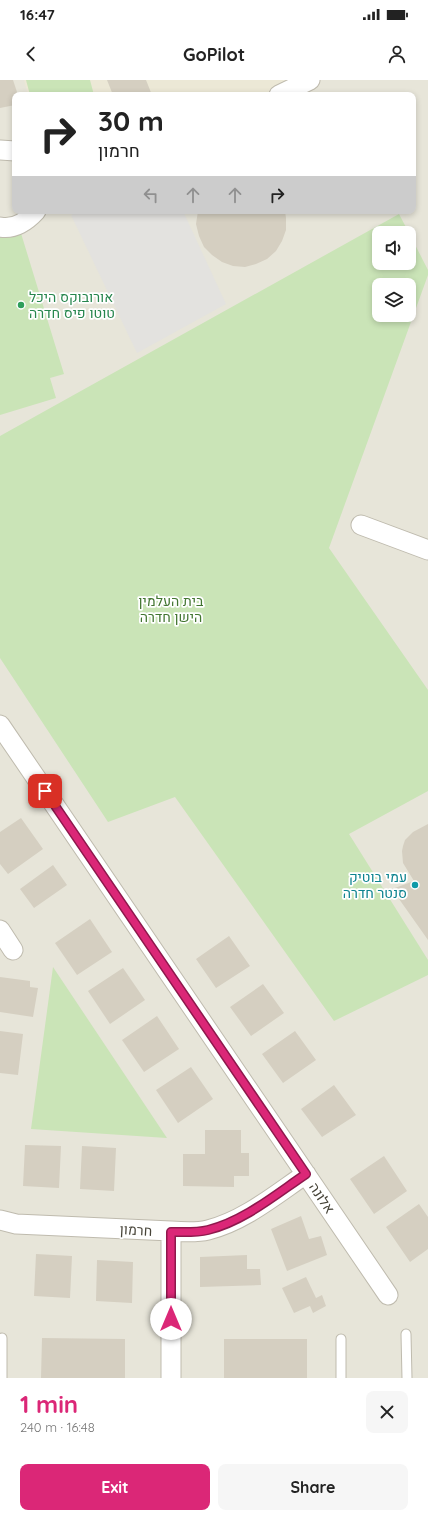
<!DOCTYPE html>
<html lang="en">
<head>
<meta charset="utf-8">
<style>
  :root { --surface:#fff; --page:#f6f6f6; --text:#222; --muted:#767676; --accent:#db2777 }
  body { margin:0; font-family:Quicksand,Heebo,sans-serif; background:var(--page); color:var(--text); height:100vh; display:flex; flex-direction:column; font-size:15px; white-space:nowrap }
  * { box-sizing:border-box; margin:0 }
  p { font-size:13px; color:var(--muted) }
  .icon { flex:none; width:22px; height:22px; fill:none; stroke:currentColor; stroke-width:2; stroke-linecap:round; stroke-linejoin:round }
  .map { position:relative; height:1298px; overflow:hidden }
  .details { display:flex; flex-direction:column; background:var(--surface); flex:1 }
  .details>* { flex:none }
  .banner { position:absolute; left:12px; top:12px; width:404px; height:122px; border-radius:8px; box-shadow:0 2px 6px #0003; background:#fff; color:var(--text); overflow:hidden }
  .controls { position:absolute; left:372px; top:146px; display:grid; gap:8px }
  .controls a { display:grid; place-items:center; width:44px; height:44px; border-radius:8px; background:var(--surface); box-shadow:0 2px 6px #0003; font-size:20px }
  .pin { position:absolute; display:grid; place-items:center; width:34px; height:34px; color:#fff; margin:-17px; border-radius:8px; box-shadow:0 2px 6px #0006 }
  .me { position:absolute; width:44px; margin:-22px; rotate:0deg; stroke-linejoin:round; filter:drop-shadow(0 0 3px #0008) }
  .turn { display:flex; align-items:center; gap:14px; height:84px; padding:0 20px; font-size:18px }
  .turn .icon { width:52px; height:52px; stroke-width:2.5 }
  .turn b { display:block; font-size:28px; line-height:34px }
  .lanes { display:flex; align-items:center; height:38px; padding:0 20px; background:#0003; justify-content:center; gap:20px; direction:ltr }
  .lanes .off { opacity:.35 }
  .round { display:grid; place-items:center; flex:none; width:42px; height:42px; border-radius:8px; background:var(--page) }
  .head { display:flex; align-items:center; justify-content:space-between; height:68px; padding:0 20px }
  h1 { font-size:24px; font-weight:800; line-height:30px; color:var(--accent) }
  .cta { display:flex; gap:8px; margin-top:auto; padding:8px 20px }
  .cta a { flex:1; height:46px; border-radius:8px; background:var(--accent); color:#fff; font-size:16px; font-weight:800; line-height:46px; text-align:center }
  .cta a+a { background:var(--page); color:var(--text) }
  .status { display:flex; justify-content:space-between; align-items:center; height:28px; padding:0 20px; background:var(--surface); direction:ltr }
  .status svg { height:11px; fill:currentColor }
  header { display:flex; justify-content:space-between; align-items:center; height:52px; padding:0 20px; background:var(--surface); font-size:18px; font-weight:800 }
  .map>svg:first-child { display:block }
</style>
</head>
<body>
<div class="status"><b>16:47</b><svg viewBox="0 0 49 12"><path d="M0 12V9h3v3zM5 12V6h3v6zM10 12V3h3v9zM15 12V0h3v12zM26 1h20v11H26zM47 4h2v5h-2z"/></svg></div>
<header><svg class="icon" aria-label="back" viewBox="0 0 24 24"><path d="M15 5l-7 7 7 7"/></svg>GoPilot<svg class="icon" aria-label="person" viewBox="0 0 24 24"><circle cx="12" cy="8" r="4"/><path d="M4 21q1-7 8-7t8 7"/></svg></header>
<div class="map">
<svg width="428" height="1298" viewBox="0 0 428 1298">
  <rect width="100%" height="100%" fill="#f4f2eb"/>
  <!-- residential -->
  <path fill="#e7e5d9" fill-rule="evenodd" d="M0 0H428V1298H0ZM15 15H413V131H15ZM379 153H409V183H379ZM379 205H409V235H379Z"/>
  <!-- education -->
  <path fill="#ece8d6" d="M24 0H292L263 15H28Z"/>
  <!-- green -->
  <path fill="#cae4b7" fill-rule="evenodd" d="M26 0H90L94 15H30Z
    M399 134 409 153H379V183H409V153L428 190V195L329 468 428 610V711L349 754 428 880V895L334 941 175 717 108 742 0 578V356ZM379 205H409V235H379Z
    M20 150 64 294 50 298 56 318 0 335V157Z
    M53 887 167 1058 31 1049Z"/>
  <!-- parking -->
  <path fill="#e3e2df" d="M81 131H183L226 224 137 273 71 135Z"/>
  <!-- building -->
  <path fill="#d5cfc1" d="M0 0H13L18 15H15V25L0 28Z
    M107 0H146L152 15H113Z
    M198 131H285L286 138V150L282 161 276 171 267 179 256 184 245 187 233 186 222 182 212 175 204 167 199 156 196 144Z
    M21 738 43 769 8 794 0 784V752Z
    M428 744V860L392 809 414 801 403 783 402 771 403 766 405 760 413 752Z
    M53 785 67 805 34 828 20 809Z
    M90 839 112 872 77 895 55 863Z
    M229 856 250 886 216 908 196 879Z
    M123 888 145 920 110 944 88 911Z
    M0 897 30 901V907L38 908 33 937 0 932Z
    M263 904 284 933 251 956 230 927Z
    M157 936 179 969 144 992 122 960Z
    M0 951 23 954 18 995 0 993Z
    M295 951 316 980 283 1003 262 974Z
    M191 987 213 1019 178 1043 156 1010Z
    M334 1005 356 1035 322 1057 301 1029Z
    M205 1050H241V1073H249V1096H234V1107L183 1106V1074H205Z
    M25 1065 61 1066 59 1108 23 1106Z
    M82 1066 116 1068 114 1111 80 1109Z
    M384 1076 407 1111 374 1134 350 1099Z
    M419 1124 428 1137V1169L410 1182 386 1147Z
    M301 1136 309 1159 321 1156 327 1175 287 1191 271 1149Z
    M36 1174 72 1176 70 1218 34 1216Z
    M247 1175V1189H260L261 1205 200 1207V1177Z
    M97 1180 133 1182 132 1223 96 1221Z
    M306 1197 316 1218 322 1215 326 1226 313 1233 310 1226 294 1233 282 1208Z
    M42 1258 125 1259V1298H41Z
    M224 1259H307V1298H224Z"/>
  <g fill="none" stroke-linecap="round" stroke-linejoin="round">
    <!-- service casing -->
    <g stroke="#bfbbae" stroke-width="11">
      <path id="service" d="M406 1254 407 1298
        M2 1258V1298
        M341 1259V1298"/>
    </g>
    <!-- minor casing -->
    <g stroke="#bfbbae" stroke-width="21">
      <path id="minor" d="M279 15 310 0
        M0 70 15 71
        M0 147C14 150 27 141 36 131
        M361 445 428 470
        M0 645 388 1215
        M0 850 13 870
        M0 1140 16 1144 171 1151C183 1152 196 1153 208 1150 244 1141 275 1115 306 1094
        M171 1298V1151"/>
    </g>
    <!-- service -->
    <use href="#service" stroke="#fff" stroke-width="9"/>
    <!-- minor -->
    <use href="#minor" stroke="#fff" stroke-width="19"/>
  </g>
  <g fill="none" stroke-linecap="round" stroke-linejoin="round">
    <!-- route casing -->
    <g stroke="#8e194d" stroke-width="10">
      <path id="route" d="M45 711 306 1094C275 1115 244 1141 208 1150 196 1153 183 1152 171 1152V1239"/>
    </g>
    <!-- route -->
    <use href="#route" stroke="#db2777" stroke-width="7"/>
  </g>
  <!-- markers -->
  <circle fill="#2e9e5b" stroke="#fff" stroke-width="1.5" cx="21" cy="225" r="4"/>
  <circle fill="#0f9aa8" stroke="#fff" stroke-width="1.5" cx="415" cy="805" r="4"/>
  <g text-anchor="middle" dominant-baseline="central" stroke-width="3.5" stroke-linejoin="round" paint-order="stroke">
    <!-- leisure labels -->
    <g font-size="14" fill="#27864d" stroke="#fff" text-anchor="start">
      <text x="29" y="217">אורובוקס היכל<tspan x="29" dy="16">טוטו פיס חדרה</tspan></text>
    </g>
    <!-- park labels -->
    <g font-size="14" fill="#427530" stroke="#fff">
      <text x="171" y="521">בית העלמין<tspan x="171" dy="16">הישן חדרה</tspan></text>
    </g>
    <!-- culture labels -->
    <g font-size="14" fill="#0d838f" stroke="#fff" text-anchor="end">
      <text x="407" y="797">עמי בוטיק<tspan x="407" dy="16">סנטר חדרה</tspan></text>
    </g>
    <!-- street labels -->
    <g font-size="14" fill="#474439" stroke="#fff">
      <text transform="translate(322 1118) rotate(56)">אלונה</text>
      <text transform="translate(136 1150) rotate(3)">חרמון</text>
    </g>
  </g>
</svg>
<div class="controls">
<a><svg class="icon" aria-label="sound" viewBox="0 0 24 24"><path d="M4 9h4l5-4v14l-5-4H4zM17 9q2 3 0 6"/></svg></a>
<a><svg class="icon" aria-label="layers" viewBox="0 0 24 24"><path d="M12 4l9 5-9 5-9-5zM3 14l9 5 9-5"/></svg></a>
</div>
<div class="pin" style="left:45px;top:711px;background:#d93025"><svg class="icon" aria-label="arrive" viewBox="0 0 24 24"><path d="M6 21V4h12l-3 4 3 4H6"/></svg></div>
<svg class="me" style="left:171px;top:1239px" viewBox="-20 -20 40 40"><circle r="19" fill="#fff"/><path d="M0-13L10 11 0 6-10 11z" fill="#db2777"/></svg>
<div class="banner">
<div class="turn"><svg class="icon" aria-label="right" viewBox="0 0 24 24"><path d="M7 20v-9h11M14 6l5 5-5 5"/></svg><div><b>30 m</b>חרמון</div></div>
<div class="lanes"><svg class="icon off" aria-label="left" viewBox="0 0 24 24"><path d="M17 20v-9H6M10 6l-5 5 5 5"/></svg><svg class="icon off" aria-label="ahead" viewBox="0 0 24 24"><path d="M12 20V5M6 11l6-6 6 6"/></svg><svg class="icon off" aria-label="ahead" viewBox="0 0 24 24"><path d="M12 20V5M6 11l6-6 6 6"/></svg><svg class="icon" aria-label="right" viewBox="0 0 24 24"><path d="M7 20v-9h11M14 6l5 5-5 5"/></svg></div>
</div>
</div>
<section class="details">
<div class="head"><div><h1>1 min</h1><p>240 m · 16:48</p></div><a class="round"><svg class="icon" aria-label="close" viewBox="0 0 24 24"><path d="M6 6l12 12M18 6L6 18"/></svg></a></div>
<div class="cta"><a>Exit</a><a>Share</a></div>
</section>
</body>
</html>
